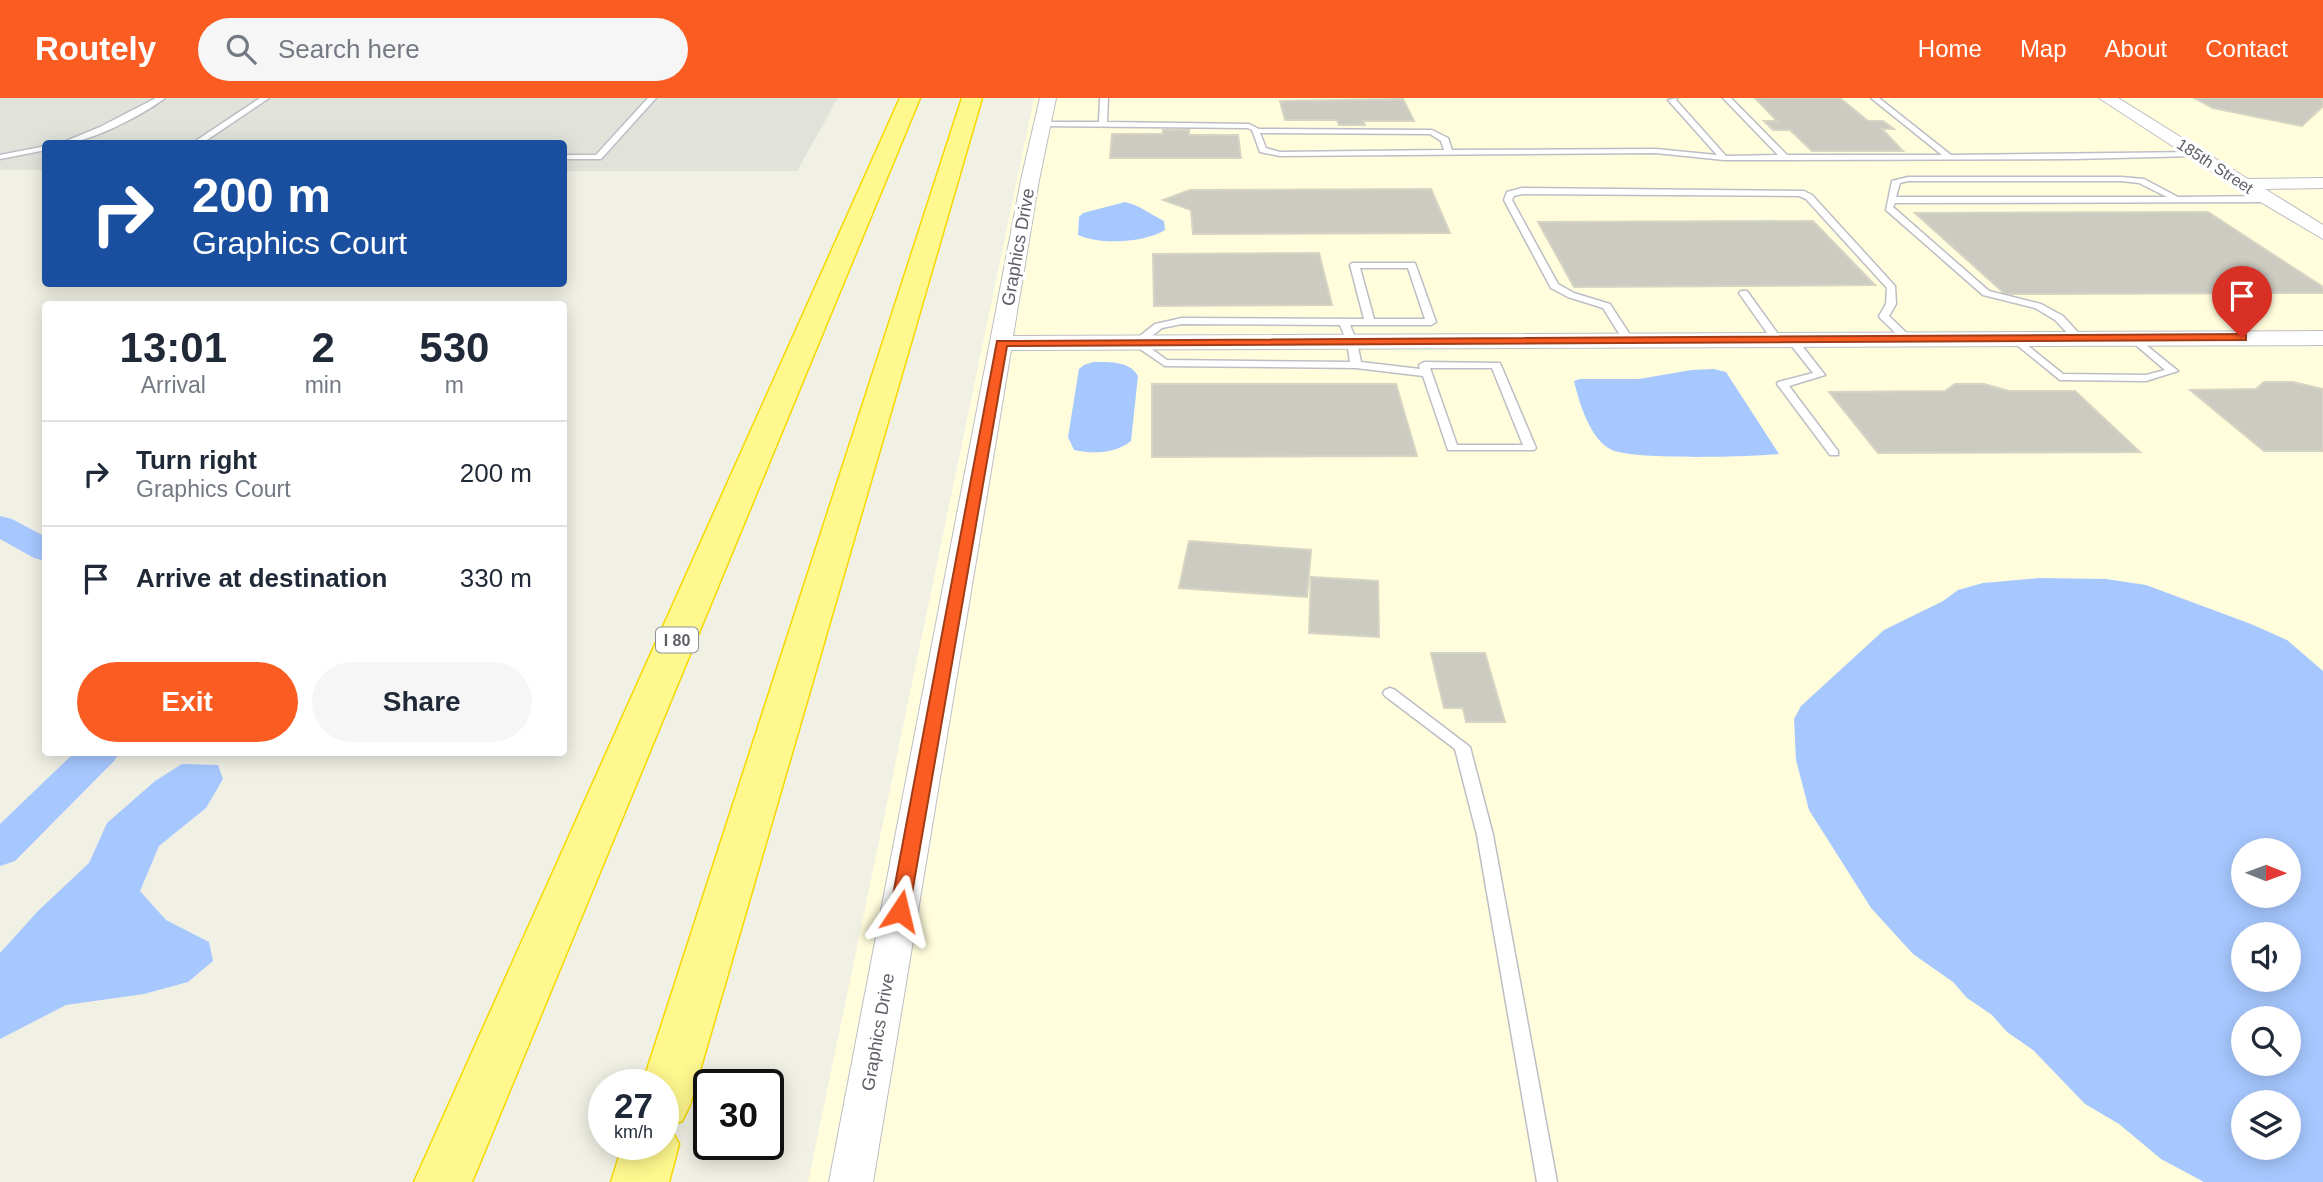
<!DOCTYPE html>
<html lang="en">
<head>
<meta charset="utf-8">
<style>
  :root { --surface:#fff; --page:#f6f6f7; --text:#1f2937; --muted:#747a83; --line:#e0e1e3; --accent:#fa5c22 }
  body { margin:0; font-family:Arial,sans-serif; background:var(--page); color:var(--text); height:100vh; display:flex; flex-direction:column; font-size:26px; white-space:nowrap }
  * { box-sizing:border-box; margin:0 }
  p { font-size:23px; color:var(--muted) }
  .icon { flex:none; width:38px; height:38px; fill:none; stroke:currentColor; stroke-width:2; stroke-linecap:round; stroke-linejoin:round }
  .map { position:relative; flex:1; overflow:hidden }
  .sheet { position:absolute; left:42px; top:203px; width:525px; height:455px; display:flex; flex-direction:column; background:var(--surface); border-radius:7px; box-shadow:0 4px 18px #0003 }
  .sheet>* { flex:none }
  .top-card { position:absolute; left:42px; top:42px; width:525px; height:147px; border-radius:7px; box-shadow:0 4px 18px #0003; background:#1a4fa0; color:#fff; overflow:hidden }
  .needle { width:46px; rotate:91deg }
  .fabs { position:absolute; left:2231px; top:740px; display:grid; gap:14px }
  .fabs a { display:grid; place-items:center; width:70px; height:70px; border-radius:50%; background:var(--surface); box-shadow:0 4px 18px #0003; font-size:35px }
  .speed { position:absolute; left:588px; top:971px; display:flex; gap:14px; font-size:35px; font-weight:700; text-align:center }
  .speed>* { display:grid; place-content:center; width:91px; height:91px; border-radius:50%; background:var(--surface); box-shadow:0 4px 18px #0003; line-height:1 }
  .speed small { font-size:18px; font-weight:400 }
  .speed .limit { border:4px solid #111; border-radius:10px; background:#fff; color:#111 }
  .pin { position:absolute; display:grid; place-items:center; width:60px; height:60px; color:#fff; margin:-72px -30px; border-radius:50% 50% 50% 0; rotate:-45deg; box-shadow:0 0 7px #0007 }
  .pin .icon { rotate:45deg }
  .me { position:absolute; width:77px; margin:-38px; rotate:10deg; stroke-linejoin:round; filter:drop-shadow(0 0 5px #0008) }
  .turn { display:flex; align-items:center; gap:24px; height:147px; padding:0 35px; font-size:32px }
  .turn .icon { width:91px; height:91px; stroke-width:2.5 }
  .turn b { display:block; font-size:49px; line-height:60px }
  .eta { display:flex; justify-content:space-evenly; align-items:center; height:119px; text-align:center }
  .eta b { font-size:42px; font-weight:700; line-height:49px }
  .cta { display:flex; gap:14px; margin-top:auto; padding:14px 35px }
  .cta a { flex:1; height:80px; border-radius:42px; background:var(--accent); color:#fff; font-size:28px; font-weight:700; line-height:80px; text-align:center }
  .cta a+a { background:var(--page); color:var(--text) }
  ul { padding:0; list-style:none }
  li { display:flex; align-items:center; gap:21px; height:105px; padding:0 35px; border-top:2px solid var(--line) }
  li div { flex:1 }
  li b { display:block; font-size:26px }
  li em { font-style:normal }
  header { display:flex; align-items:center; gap:42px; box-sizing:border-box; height:98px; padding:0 35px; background:var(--accent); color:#fff }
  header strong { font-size:33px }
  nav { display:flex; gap:38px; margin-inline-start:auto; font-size:24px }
  .search { width:490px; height:63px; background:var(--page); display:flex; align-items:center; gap:18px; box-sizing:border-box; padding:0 24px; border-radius:38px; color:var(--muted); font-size:26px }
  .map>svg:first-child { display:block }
</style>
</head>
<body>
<header>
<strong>Routely</strong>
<div class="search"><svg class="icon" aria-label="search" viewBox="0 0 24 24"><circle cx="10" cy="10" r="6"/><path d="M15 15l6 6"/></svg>Search here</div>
<nav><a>Home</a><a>Map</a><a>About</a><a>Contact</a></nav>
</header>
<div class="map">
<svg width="2323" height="1084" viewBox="0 0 2323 1084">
  <rect width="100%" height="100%" fill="#f1f0e5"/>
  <!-- commercial -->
  <path fill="#fffddc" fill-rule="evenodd" d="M1034 0H2098L2323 138V1084H808ZM2244 752H2289V798H2244ZM2244 836H2289V882H2244ZM2244 920H2289V966H2244ZM2244 1004H2289V1050H2244Z
    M2110 0H2323V129Z"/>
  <!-- industrial -->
  <path fill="#e1e2da" d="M0 0H838L797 73H564V46H46L45 72H0Z"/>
  <!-- water -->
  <path fill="#a7c8ff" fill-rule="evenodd" d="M1125 104C1137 106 1152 117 1164 123L1165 132C1144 145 1100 147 1078 137L1079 119 1083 115Z
    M1093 264C1110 264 1130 263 1138 278L1131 343C1115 356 1093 356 1074 352L1068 339 1079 271 1084 267Z
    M1691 272 1714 271 1726 274 1779 356C1750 359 1635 362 1612 352 1590 342 1579 304 1574 283L1580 281H1639Z
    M2039 480 2106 481 2146 487 2251 526 2287 542 2323 573V1084H2204L2161 1061 2119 1026 2085 1006 2033 952 2007 934 1992 917 1967 900 1953 884 1913 856 1871 810 1809 712 1796 662 1794 621 1801 608 1884 532 1943 503 1958 492 1983 485ZM2289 752V798H2244V752ZM2289 836V882H2244V836ZM2289 920V966H2244V920ZM2244 1004H2289V1050H2244Z
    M182 666 218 667 223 681 206 710 159 748 140 793 166 822 209 844 213 863 188 884 144 896 66 907 0 941V855L38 813 89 765 107 725 155 683Z"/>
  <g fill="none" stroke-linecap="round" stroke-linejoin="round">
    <!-- canal -->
    <path fill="#a7c8ff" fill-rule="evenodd" d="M0 418 12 421 46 439V463L34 460 0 441Z
      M75 654H120L114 663 15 763 0 768V726Z"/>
  </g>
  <!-- building -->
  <path fill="#cccbc2" stroke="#d6d4c3" stroke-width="2" d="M1755 0H1840L1868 23H1883L1894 31H1882L1903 53H1812L1790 32H1773L1764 23H1777Z
    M2194 0H2323V8L2302 28 2213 10Z
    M1403 1 1414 23H1363L1365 27H1339L1337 22H1285L1280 3Z
    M1163 32H1189V37H1238L1241 60H1110L1112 36H1163Z
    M1431 91 1450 135 1193 136 1191 112 1163 102 1190 92Z
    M2208 114 2323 189V195L2005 196 1915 115Z
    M1813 123 1875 187 1574 189 1538 124Z
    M1319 155 1332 207 1154 208 1153 156Z
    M2264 284H2293L2323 291V353H2264L2190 292 2256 291Z
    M1152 286H1396L1417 358 1152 359Z
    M1955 286H1984L2009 293H2075L2140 354 1878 355 1829 294 1945 293Z
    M1189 443 1311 452 1307 499 1179 490Z
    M1311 479 1378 483 1379 539 1309 535Z
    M1431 555H1485L1505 624H1466L1463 610H1444Z"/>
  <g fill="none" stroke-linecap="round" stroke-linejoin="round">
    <!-- service casing -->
    <g stroke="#bdbec5" stroke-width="3">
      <path id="service" d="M156 0H165C143 17 87 46 59 46L100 29Z
        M260 0H269L201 46H191Z
        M648 0H656L601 61H564V57H596Z
        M1100 0H1108L1107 24 1249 26 1259 31 1432 32 1448 40 1452 52 1656 51 1717 57 1668 2 1677 0 1676 2 1726 58 1778 57 1723 0H1731L1787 57H1942L1871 0H1879L1951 57 2195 54 2199 56 2195 58 2074 61 1785 62H1724L1656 55 1280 58 1260 54 1252 32 1248 30 1042 28 1038 26 1042 24H1099ZM1260 35 1430 36 1441 43 1444 52 1280 54 1266 50Z
        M46 48V52L0 61V57Z
        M1908 79H2121L2144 81 2178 99 2267 98 2271 101 2267 104 1895 105 1893 109 1989 193 2041 206 2063 218 2084 241 2079 244 2075 243 2055 222 2035 210 1983 197 1886 112 1892 83ZM1908 83H2121L2139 85 2167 99H1896L1900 85Z
        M1522 90 1804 93 1812 97 1895 188 1896 206 1889 218 1914 242 1905 244 1880 220 1879 218 1886 206 1887 190 1806 101 1799 98 1522 96 1514 98 1512 102 1558 186 1574 195 1610 206 1634 243 1633 245H1625L1603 210 1568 199 1551 190 1504 102 1507 94Z
        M1352 165H1415L1436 224 1431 227H1350L1357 244 1361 264 1420 271 1419 267 1424 264 1500 265 1536 350 1534 352H1448L1423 278 1356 270 1165 268 1131 245 1155 226 1182 220 1364 221 1350 167ZM1360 170H1408L1425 221H1374ZM1182 226 1340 227 1347 244 1350 264 1167 262 1143 245 1162 230ZM1430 270H1492L1523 347H1457Z
        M1741 193H1747L1783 243 1782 245H1774L1739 195Z
        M2016 238 2063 276 2146 277 2165 272 2131 243 2130 241 2135 238 2178 273 2146 283 2060 282 2012 243 2011 241Z
        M1792 239 1796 240 1825 277 1789 288 1838 353V357H1830L1777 286 1778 284 1813 275 1787 242Z
        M1390 590 1395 592 1470 649 1493 737 1557 1084H1537L1477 737 1455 651 1385 598 1383 595 1385 592Z"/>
    </g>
    <!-- minor casing -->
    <g stroke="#bdbec5" stroke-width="2">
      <path id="minor" d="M1040 0H1056L1039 82 1013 238 2323 233V247L1011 252 873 1084H829L1021 82Z
        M2099 0H2118L2248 81 2323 80V90L2265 91 2323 127V141L2237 90Z"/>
    </g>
    <!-- motorway casing -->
    <g stroke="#f6d800" stroke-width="3">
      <path id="motorway" d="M900 0H920L472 1084H414Z
        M962 0H982L690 1007 682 1023 669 1028 679 1046 669 1084H611L623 1046H663V987H642Z"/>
    </g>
    <!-- service -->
    <use href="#service" fill="#fff" fill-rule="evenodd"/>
    <!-- minor -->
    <use href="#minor" fill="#fff" fill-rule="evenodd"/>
    <!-- motorway -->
    <use href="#motorway" fill="#fff88e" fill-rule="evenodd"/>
  </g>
  <!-- route -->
  <path fill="#fa5c22" stroke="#a23c16" stroke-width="2" d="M2242 236 2246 237V242L1007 248 909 813 906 819 900 821 893 819 890 813 997 243Z"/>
  <g text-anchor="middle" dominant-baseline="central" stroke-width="7" stroke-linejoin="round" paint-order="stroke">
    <!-- far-street labels -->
    <g font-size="16" fill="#5d6067" stroke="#fff">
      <text transform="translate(2215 68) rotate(33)">185th Street</text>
    </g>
    <!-- shield labels -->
    <rect fill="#fff" stroke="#8e9095" stroke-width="2" x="656" y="529.5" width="42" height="25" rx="5"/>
    <g font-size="16" font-weight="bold" fill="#5d6067">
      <text x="677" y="542">I 80</text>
    </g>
    <!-- street labels -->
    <g font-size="18" fill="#5d6067" stroke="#fff">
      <text transform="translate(1018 149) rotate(-80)">Graphics Drive</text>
      <text transform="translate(878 934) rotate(-80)">Graphics Drive</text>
    </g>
  </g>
</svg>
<div class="fabs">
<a><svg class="needle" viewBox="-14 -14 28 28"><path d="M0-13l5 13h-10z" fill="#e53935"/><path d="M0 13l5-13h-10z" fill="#747a83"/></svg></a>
<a><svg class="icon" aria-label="sound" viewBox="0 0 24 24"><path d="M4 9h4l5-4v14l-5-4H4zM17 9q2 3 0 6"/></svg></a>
<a><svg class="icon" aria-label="search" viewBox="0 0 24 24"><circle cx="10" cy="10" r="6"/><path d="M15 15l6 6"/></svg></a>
<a><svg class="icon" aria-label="layers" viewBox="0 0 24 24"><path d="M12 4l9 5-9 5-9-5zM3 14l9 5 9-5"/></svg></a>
</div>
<div class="speed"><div>27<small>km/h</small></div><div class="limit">30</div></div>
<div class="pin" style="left:2242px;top:240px;background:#d93025"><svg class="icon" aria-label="arrive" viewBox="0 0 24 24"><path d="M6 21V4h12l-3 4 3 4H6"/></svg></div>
<svg class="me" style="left:900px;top:813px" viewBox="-20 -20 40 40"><path d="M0-17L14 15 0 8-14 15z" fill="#fa5c22" stroke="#fff" stroke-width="4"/></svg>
<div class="top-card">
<div class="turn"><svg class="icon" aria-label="right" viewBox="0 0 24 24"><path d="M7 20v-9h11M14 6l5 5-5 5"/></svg><div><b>200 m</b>Graphics Court</div></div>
</div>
<section class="sheet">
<div class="eta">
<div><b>13:01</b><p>Arrival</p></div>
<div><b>2</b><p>min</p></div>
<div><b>530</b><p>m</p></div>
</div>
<ul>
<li><svg class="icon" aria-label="right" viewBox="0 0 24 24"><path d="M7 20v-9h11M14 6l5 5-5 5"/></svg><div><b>Turn right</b><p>Graphics Court</p></div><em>200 m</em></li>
<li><svg class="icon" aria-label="arrive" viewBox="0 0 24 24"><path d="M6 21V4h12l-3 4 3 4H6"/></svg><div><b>Arrive at destination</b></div><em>330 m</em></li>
</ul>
<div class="cta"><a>Exit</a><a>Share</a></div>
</section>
</div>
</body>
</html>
